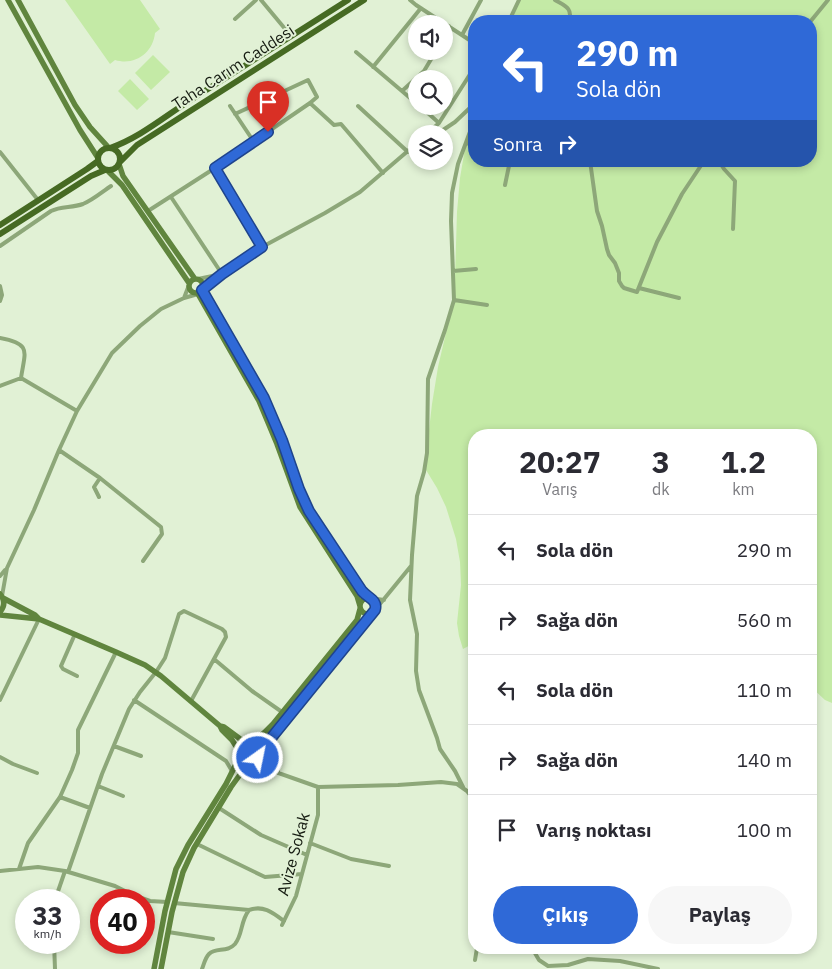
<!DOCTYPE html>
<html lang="tr">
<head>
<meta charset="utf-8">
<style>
  :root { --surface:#fff; --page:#f7f7f7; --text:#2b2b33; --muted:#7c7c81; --line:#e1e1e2; --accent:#2f69d7 }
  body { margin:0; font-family:"IBM Plex Sans",sans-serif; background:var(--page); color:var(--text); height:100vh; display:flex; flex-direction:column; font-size:19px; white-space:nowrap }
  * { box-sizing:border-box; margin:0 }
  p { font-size:16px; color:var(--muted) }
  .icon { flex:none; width:28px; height:28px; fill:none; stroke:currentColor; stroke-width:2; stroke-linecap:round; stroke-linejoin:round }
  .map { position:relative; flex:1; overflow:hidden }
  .panel { position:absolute; left:468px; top:429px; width:349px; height:525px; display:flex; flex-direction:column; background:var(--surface); border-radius:20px; box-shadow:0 2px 8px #0003 }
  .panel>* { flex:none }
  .hud { position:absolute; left:468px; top:15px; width:349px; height:152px; border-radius:20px; box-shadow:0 2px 8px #0003; background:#2f69d7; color:#fff; overflow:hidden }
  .tools { position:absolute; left:408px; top:15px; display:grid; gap:10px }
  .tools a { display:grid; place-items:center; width:45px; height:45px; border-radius:50%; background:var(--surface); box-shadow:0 2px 8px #0003; font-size:25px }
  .speed { position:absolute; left:15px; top:889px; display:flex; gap:10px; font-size:25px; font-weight:700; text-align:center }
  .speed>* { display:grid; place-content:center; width:65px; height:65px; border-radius:50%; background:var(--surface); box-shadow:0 2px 8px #0003; line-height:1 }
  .speed small { font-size:12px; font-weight:400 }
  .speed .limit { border:8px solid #d22; background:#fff; color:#111 }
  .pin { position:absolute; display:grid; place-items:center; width:42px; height:42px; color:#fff; margin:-51px -21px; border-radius:50% 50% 50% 0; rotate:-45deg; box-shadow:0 0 5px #0007 }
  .pin .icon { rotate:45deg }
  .me { position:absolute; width:55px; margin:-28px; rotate:33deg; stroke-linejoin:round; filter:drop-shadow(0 0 4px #0008) }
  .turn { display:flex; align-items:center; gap:18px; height:105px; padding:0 25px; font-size:22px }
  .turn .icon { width:65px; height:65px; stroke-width:2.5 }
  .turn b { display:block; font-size:35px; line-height:42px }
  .then { display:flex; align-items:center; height:48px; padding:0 25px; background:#0003; gap:10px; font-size:19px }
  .eta { display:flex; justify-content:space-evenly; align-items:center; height:85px; text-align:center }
  .eta b { font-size:30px; font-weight:700; line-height:35px }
  .action { display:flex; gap:10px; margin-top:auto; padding:10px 25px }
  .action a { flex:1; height:58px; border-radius:30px; background:var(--accent); color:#fff; font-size:20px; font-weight:700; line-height:58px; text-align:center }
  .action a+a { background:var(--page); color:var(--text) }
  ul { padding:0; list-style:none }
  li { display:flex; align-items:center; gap:15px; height:70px; padding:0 25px; border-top:1px solid var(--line) }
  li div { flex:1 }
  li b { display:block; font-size:19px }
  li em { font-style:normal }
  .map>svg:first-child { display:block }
</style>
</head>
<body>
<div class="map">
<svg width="832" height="969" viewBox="0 0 832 969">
  <rect width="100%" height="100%" fill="#e1f1d5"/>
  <!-- green -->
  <path fill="#c4eaa6" d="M65 0H140L160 29 155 33C153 53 135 66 115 60L110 64Z
    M519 0H832V703L825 700 810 686V435H474V643L463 649 459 636 457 623 461 585 460 562 456 539 446 507 437 488 426 470 428 439 432 404 438 367 452 307 455 278 457 212 460 178 466 142 474 108V161H810V21H508Z
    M153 55 170 72 151 90 135 73Z
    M130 79 149 99 137 110 118 91Z"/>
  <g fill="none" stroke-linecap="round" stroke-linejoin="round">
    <!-- street -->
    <path stroke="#8da779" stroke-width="4" d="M261 0 291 36
      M410 0 416 5 474 43
      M555 0C565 6 573 8 569 21
      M235 19 256 0
      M509 21 519 0
      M810 22 828 0
      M462 35 481 0
      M444 37 449 26
      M356 52 416 103
      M373 67 421 8
      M402 91 424 71 436 51
      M310 103 334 125 341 124 383 173
      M230 106 254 142
      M358 106 408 152
      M420 106 439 123
      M427 134 439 123 474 68
      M437 134 455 122 474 104
      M466 143 474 145
      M0 152 38 200
      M590 161 597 211 602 226 607 249 609 255 615 263 619 273V281L622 286 624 288 637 292 657 242 682 194 704 161
      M719 161 724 169 735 181 733 229
      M215 168 262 247
      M505 185 510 161
      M171 197 222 274 198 279
      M148 211 215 168 310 103 317 97 308 80 235 114
      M0 246 51 211C61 206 72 208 83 204 93 200 102 192 111 186
      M453 271 476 269
      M0 286 2 295 0 301
      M639 288 679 298
      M202 291 222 274 262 247 325 213 360 192 416 144
      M184 298 189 285
      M454 300 487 305
      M0 338C32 344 25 351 21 378
      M21 378 77 411
      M0 386 21 378
      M59 450 100 478 161 527 162 534 143 561
      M99 497 94 487 100 478
      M0 576 5 570
      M2 596 7 568 34 510 59 450 77 411 112 353 140 326 161 309 184 298 198 294
      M370 598 384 600
      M375 610 411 566
      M75 634 61 666 63 669 77 676
      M214 659 252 691 282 712
      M0 700 39 619
      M134 700 226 761 232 771
      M114 746 141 756
      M259 756 278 771
      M0 757 13 764 37 773
      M253 764 318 787 398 785 441 782 457 784 467 791 474 800
      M98 786 123 796
      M463 787 455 771 440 749 437 738 419 690 416 671 417 634 410 600 412 555 417 496 424 472 427 453 428 379 445 330 454 300 451 221 452 193 458 164 474 121
      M60 797 90 808
      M219 808 261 835 307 855
      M310 843 351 859 389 866
      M197 844 265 877 302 874
      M19 869 28 843 60 797 72 770 78 753V730L116 652
      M0 871 38 867 65 871 115 886 133 895 150 901 167 902
      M68 872 102 774 129 709 140 692 156 672 165 658 179 614 184 611 222 629 225 632 226 637 191 701
      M55 900 65 871
      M174 903 249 910C263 905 272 912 284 921
      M282 925 296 896 318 815V787
      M168 932 213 939
      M54 942 55 969
      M532 948 539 960 548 966 568 965 588 959 620 961 658 969
      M475 960 477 948
      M202 969C204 964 205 958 209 954 216 947 227 953 235 944 243 934 240 922 249 910"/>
    <!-- secondary -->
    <path stroke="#60853e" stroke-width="5.5" d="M8 0 80 130 98 158
      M18 0 75 105 90 127 109 148
      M119 164 123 176 195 279
      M108 171 122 185 189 283
      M189 286a7 7 0 1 1 14 0a7 7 0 1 1-14 0Z
      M202 291 265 398 282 440 299 489 309 511 362 591 370 598
      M198 294 259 401 277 444 300 507 357 596 360 606
      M0 594C5 600 5 606 0 612
      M360 606a8 8 0 1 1 16 0a8 8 0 1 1-16 0Z
      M3 598 35 615 39 619 116 652 145 665 161 676 220 726 224 727 247 744
      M0 615 39 619
      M220 726 222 730 232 740 239 751
      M239 754a10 10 0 1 1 20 0a10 10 0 1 1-20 0Z
      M250 744 264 733 273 724 357 620 360 609
      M259 753 374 613
      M154 969 165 911 176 869 188 845 226 784 239 758
      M161 969 172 912 183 872 194 848 231 787 247 765"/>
    <!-- primary -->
    <path stroke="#466a23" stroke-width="6" d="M98 159a11 11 0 1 1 22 0a11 11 0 1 1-22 0Z
      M110 148C139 138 164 117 189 101 242 67 295 34 348 0
      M120 162 137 145 364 0
      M0 225 87 169 98 161
      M0 234 91 176 105 170"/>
  </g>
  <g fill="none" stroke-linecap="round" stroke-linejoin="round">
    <!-- route casing -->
    <g stroke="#1f448c" stroke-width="12">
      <path id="route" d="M258 758 259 753 375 610C378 600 368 598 362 591L309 511 299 489 282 440 264 398 202 290 222 274 262 247 215 168 268 132"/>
    </g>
    <!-- route -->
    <use href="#route" stroke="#2f69d7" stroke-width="9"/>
  </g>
  <g text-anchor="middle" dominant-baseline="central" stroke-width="4" stroke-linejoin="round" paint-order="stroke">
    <!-- street labels -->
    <g font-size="16" fill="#151b11" stroke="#e1f1d5">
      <text transform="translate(233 67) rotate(-33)">Taha Carım Caddesi</text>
      <text transform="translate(293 854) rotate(-75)">Avize Sokak</text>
    </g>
  </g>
</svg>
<div class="tools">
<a><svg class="icon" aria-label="sound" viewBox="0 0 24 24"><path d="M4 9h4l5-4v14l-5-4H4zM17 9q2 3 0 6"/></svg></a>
<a><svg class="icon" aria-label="search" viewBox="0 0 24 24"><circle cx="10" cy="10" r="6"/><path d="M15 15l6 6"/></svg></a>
<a><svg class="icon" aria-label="layers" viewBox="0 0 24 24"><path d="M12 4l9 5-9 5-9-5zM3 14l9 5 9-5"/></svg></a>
</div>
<div class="speed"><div>33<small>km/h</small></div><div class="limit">40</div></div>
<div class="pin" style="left:268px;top:132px;background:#d93025"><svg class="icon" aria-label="arrive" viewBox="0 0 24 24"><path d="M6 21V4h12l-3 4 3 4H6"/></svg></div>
<svg class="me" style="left:258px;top:758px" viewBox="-20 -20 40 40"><circle r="17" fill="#2f69d7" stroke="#fff" stroke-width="3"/><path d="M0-11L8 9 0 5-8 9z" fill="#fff"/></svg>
<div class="hud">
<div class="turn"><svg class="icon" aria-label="left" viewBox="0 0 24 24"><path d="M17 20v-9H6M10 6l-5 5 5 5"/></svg><div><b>290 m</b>Sola dön</div></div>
<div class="then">Sonra<svg class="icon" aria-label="right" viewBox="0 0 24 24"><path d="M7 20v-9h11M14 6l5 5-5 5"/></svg></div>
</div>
<section class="panel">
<div class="eta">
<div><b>20:27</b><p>Varış</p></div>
<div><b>3</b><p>dk</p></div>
<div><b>1.2</b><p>km</p></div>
</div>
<ul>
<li><svg class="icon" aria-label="left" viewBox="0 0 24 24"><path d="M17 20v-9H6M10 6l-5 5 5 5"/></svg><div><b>Sola dön</b></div><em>290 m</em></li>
<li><svg class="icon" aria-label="right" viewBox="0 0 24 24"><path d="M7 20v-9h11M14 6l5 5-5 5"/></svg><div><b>Sağa dön</b></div><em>560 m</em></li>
<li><svg class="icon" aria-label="left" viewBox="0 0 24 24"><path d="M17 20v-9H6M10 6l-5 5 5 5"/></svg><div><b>Sola dön</b></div><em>110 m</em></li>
<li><svg class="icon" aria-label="right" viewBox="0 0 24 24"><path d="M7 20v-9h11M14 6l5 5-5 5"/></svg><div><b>Sağa dön</b></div><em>140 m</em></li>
<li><svg class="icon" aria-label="arrive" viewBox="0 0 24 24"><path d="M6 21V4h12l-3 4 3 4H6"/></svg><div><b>Varış noktası</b></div><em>100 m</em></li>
</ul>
<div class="action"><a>Çıkış</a><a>Paylaş</a></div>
</section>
</div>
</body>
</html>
